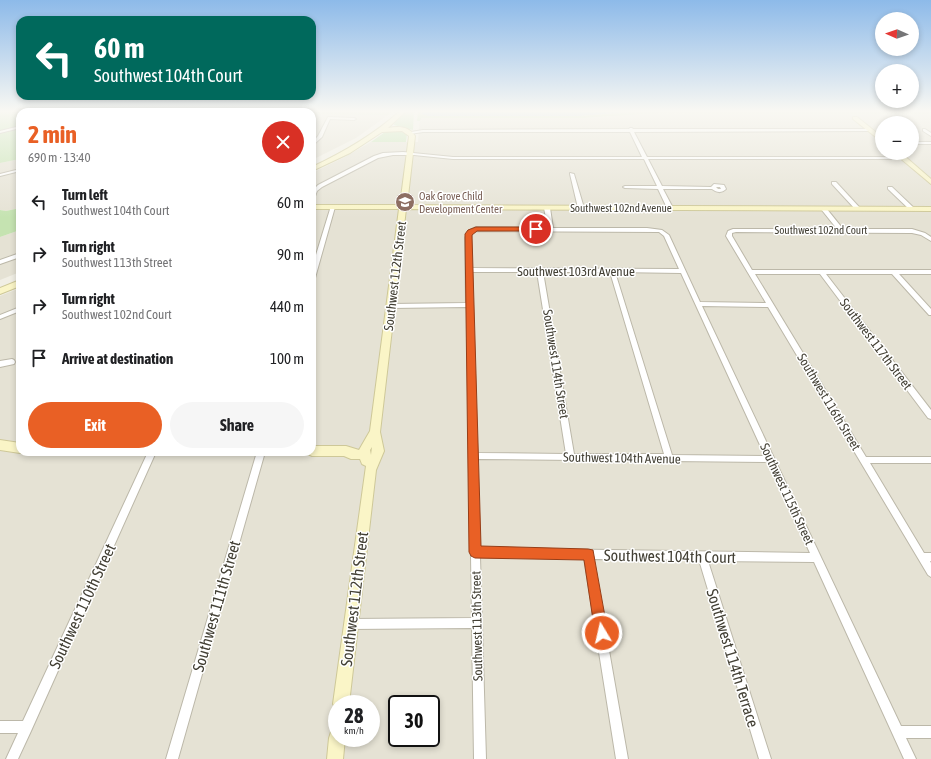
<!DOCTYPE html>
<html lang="en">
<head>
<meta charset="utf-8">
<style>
  :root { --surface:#fff; --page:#f6f6f6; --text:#202124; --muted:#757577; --accent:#e96025 }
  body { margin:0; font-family:"Asap Condensed",sans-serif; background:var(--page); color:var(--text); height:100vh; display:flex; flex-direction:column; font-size:15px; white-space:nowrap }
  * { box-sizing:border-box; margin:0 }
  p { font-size:13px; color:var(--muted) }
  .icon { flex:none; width:22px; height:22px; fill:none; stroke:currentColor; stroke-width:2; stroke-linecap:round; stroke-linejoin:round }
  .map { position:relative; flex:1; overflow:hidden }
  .side { position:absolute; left:16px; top:108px; width:300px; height:348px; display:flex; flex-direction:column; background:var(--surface); border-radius:12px; box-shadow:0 2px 6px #0003 }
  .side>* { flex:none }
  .top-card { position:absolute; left:16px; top:16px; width:300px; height:84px; border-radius:12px; box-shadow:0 2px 6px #0003; background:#00695c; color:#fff; overflow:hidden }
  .needle { width:26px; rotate:272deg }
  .tools { position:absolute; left:875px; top:12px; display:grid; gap:8px }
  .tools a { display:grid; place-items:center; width:44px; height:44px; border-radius:50%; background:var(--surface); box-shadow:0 2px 6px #0003; font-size:20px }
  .speed { position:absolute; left:328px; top:695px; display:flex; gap:8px; font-size:20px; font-weight:700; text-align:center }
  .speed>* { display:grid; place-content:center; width:52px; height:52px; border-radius:50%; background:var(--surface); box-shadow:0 2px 6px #0003; line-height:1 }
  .speed small { font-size:10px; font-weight:400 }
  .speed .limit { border:2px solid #111; border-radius:6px; background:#fff; color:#111 }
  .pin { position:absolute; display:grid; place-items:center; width:34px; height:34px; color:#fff; margin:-17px; border:2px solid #fff; border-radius:50%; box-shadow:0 1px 4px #0007 }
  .me { position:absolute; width:44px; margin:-22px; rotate:351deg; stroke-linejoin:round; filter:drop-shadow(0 0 3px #0008) }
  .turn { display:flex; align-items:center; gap:14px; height:84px; padding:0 12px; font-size:18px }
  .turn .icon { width:52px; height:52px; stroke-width:2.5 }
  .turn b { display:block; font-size:28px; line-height:34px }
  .round { display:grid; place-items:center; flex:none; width:42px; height:42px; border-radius:21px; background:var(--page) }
  .summary { display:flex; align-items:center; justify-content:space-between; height:68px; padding:0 12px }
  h1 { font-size:24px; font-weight:700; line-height:30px; color:var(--accent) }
  .primary-button { display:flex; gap:8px; margin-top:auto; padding:8px 12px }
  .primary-button a { flex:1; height:46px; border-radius:24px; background:var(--accent); color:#fff; font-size:16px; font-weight:700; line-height:46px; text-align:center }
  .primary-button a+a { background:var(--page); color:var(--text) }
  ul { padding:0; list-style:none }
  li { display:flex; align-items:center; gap:12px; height:52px; padding:0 12px }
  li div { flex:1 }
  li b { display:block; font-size:15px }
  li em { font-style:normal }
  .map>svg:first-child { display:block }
</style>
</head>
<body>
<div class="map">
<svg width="931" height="759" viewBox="0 0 931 759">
  <rect width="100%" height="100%" fill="#f1efe5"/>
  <!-- residential -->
  <path fill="#e5e2d4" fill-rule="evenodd" d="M657 113 931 114V759H0V296L20 288V452H312V173L343 158 371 142H418L420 118H583ZM882 123H912V153H882ZM337 704H371V738H337ZM397 704H431V738H397Z
    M312 114 372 115H388L356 138 312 160Z
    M20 159V208L6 211 0 210V163Z
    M20 230V272L0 280V237Z"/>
  <!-- green -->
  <path fill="#c5e3b1" d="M0 112H391L388 115 312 114V112H20V159L0 163Z
    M406 112H414L413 130 394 125 395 122Z
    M418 112H583H428L421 113 429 116H578L628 112H931V114L657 113 583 118H421L420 121H417Z
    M399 131 407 134 406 142H371L385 132Z
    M20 208V230L0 237V210L6 211Z"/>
  <!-- water -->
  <path fill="#a6c4ea" d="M424 112H628L578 116H429L421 114Z"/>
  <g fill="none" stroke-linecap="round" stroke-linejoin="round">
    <!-- street casing -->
    <g stroke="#bcb8a9" stroke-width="2">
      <path id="street" d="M328 117 354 118 356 119 354 120 330 119 322 137 312 146V143L318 136Z
        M20 126V128L0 133V131Z
        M630 128H632L633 129H869L871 130 869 131 634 132 647 157H903L905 158 903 159H648L662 186 711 187 714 184 724 185 726 189C722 193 717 193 712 189H663L673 208 670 210 667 208 658 189 625 188 623 187 625 186H657L644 159H453L414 155H393L378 158 322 187 317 191 314 199 312 200 313 190 318 185 374 156 383 153 403 152 453 157H642L630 132H423L410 134V132H411L423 130 629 129ZM716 187H720L721 189H718Z
        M923 129H925L931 133V136L923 131Z
        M912 142H931V144H912Z
        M20 169V171L0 176V174Z
        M570 173 574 174 584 208 583 209 578 208 570 174Z
        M832 182H836L860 208V210H856L832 184Z
        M888 187H892L914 208V210H910L888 189Z
        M331 206 335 207 315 278 312 280V268Z
        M547 206 550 208 553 228H647L662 230 669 235 700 302 766 303 726 236 728 231 733 229H837L821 209 824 207 826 208 843 229H912L925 233 931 237V241L921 235 912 233 736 232 732 233V236L752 270H931V274H899L931 309V315H929L892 274H826L931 410V419L928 418 820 274H755L866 457H931V463H870L924 553H931V561H930L931 563V577L928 575 768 307 702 306 901 726H931V738H906L916 759H904L814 562 708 561 771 759H759L699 560 593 559 628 759H616L584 558 480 557 486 759H474L472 628 351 629 348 627 346 624 348 621 351 619 472 618 467 307 391 308 388 306 391 304 466 303 465 238 468 231 476 227 548 228 544 208ZM477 231 659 232 664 236 679 269 472 268 471 238 472 233ZM472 272H537L566 454 477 453ZM543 272H610L664 454H574ZM615 272 681 273 765 456 672 455ZM477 459 666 461 669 462 672 461 768 462 810 553 480 548Z
        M20 253V257L0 264V260Z
        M20 307V311L0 319V315Z
        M12 359 14 360 15 362 14 364 0 367V361Z
        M148 452H156L31 731 18 759H6L18 733H0V721H23Z
        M257 452H265L178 759H166Z"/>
    </g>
    <!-- secondary casing -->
    <g stroke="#cec898" stroke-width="2">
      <path id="secondary" d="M399 112H405L388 128C398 126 409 126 415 136L407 205 931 207V211L406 209 380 432 384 451 376 470 349 704H337V710L333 704 366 466 362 464 360 459H351L344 456H312L308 454 307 452H312V446H346L359 450 370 431 399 209H312V205H400L409 136 402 131 382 132 350 153 312 171V167C344 152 373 135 399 112ZM372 447 371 455 370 450Z
        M853 117H857L882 137V142L853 119Z
        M894 153H901L931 179V184Z
        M20 280V286L0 294V288Z
        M0 440 20 443V452H22L20 453 0 450Z
        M337 730V738H345L343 759H327L329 738 331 732Z"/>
    </g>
    <!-- street -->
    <use href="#street" fill="#fff" fill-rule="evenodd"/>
    <!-- secondary -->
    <use href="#secondary" fill="#faf5c7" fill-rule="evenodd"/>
  </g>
  <!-- sky -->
  <linearGradient id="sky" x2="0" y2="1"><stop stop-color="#8dbae9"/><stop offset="0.51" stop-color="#f9f8f3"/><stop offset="1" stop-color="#f9f8f3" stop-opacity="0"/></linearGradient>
  <rect width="931" height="218" fill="url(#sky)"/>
  <!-- route -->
  <path fill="#e96025" stroke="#973e18" d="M476 227H536L539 229 536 231H477L472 235 481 546 588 549 593 550 608 633 606 638 602 640 597 638 595 633 584 560 475 558 471 556 469 552 465 234 468 230Z"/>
  <!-- icons -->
  <defs>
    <g id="school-disc" transform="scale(1)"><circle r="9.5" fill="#8d6e63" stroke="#fff"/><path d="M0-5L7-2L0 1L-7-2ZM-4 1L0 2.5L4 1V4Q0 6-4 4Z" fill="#fff"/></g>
  </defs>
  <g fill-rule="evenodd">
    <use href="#school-disc" x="405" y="202"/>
  </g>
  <g text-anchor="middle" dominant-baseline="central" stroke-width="3" stroke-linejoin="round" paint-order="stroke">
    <!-- far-education labels -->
    <g font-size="11" fill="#785e54" stroke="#fff" text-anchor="start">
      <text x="419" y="196">Oak Grove Child<tspan x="419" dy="13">Development Center</tspan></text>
    </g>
    <!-- far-street labels -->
    <g font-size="11" fill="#434035" stroke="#fff">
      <text x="621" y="208">Southwest 102nd Avenue</text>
      <text x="821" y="230">Southwest 102nd Court</text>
    </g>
    <!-- street labels -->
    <g font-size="13" fill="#434035" stroke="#fff">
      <text x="576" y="271">Southwest 103rd Avenue</text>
      <text transform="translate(395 276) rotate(-83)">Southwest 112th Street</text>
      <text transform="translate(876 344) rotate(53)">Southwest 117th Street</text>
      <text transform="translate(556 364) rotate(81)">Southwest 114th Street</text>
      <text transform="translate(829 402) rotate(59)">Southwest 116th Street</text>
      <text transform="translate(622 458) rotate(1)">Southwest 104th Avenue</text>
      <text transform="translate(787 494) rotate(65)">Southwest 115th Street</text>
      <text transform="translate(477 626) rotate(-91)">Southwest 113th Street</text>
    </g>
    <!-- near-street labels -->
    <g font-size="16" fill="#434035" stroke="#fff">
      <text transform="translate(670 556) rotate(1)">Southwest 104th Court</text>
      <text transform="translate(354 599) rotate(-83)">Southwest 112th Street</text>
      <text transform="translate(82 606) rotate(-65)">Southwest 110th Street</text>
      <text transform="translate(216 606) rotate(-74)">Southwest 111th Street</text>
      <text transform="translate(733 658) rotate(73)">Southwest 114th Terrace</text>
    </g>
  </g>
</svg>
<div class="tools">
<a><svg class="needle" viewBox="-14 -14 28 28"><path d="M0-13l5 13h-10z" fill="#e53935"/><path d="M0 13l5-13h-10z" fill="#757577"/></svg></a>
<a>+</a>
<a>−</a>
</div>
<div class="speed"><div>28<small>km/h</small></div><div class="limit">30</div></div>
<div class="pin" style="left:536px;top:229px;background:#d93025"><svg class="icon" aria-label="arrive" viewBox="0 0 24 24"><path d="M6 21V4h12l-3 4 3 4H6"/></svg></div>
<svg class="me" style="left:602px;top:633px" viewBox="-20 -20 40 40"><circle r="17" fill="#e96025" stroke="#fff" stroke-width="3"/><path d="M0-11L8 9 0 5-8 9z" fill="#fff"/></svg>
<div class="top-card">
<div class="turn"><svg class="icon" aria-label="left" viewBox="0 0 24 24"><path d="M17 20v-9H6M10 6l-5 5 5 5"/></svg><div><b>60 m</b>Southwest 104th Court</div></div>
</div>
<section class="side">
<div class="summary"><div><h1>2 min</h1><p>690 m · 13:40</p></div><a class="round" style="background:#d93025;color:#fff"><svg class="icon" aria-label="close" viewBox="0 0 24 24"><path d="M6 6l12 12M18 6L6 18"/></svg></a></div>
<ul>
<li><svg class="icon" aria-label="left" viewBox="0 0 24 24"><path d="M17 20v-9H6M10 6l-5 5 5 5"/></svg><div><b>Turn left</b><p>Southwest 104th Court</p></div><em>60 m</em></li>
<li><svg class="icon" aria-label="right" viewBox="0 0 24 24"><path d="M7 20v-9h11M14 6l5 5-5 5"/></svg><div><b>Turn right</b><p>Southwest 113th Street</p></div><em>90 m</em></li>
<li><svg class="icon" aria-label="right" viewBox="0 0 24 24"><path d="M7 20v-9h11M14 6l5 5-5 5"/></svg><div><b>Turn right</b><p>Southwest 102nd Court</p></div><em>440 m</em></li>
<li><svg class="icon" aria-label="arrive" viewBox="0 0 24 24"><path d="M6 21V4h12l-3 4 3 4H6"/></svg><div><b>Arrive at destination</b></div><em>100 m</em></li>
</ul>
<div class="primary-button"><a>Exit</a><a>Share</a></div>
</section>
</div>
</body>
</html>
